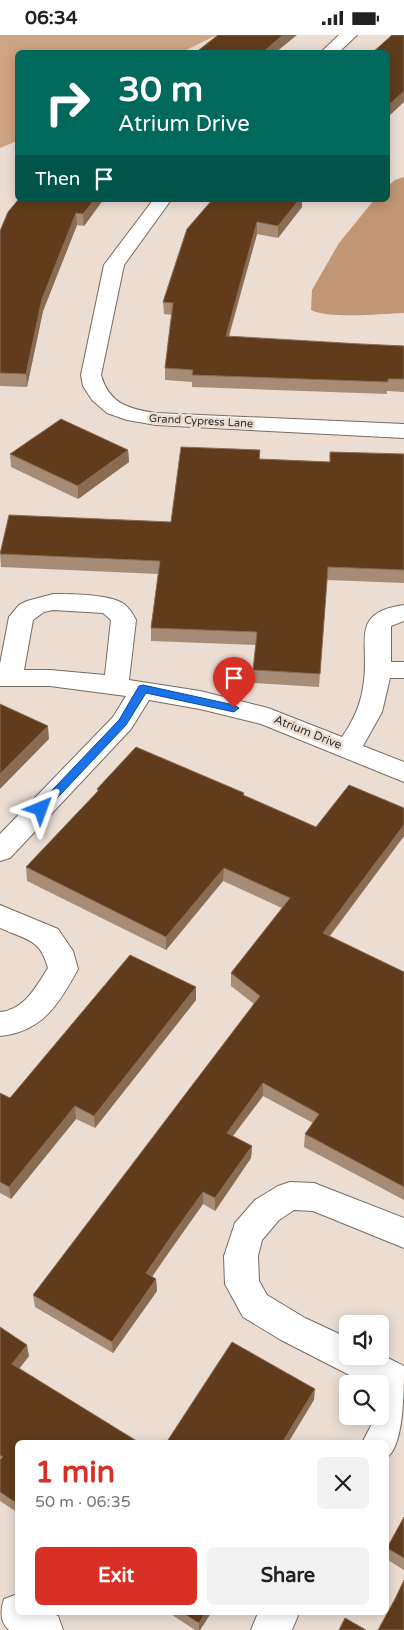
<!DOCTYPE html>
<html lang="en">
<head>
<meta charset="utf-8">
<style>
  :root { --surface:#fff; --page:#f2f2f2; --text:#222; --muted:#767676; --accent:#d93025 }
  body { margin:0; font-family:"Varela Round",sans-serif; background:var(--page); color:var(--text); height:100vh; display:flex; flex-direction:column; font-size:19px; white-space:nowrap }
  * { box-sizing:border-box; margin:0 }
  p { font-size:16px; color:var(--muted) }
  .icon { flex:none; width:28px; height:28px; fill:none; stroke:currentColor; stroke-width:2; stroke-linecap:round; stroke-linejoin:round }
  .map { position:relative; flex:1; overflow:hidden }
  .side { position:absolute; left:15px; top:1405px; width:374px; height:175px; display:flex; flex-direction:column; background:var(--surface); border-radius:8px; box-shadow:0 2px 12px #0003 }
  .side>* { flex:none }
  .banner { position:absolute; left:15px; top:15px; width:375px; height:152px; border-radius:8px; box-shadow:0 2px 12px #0003; background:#00695c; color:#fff; overflow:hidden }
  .fabs { position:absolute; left:339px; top:1280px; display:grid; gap:10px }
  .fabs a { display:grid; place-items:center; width:50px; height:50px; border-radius:8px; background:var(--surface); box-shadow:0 2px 12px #0003; font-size:25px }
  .pin { position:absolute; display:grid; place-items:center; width:42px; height:42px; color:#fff; margin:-51px -21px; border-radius:50% 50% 50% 0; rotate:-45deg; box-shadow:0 0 5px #0007 }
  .pin .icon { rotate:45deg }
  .me { position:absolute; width:55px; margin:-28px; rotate:44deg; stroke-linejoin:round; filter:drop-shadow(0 0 4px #0008) }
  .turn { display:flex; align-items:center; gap:18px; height:105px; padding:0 20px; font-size:22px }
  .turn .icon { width:65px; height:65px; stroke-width:2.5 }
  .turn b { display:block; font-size:35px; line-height:42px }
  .then { display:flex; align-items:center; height:48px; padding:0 20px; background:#0003; gap:10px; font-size:19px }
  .round { display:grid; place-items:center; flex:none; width:52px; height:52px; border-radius:8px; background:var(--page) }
  .overview { display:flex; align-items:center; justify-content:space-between; height:85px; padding:0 20px }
  h1 { font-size:30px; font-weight:700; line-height:38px; color:var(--accent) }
  .button { display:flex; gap:10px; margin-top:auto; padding:10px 20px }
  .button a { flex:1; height:58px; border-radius:8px; background:var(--accent); color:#fff; font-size:20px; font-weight:700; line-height:58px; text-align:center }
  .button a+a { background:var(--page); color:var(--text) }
  .status { display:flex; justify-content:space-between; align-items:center; height:35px; padding:0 25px; background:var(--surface); direction:ltr }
  .status svg { height:14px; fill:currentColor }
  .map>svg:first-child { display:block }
</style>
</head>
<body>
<div class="status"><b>06:34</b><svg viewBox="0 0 49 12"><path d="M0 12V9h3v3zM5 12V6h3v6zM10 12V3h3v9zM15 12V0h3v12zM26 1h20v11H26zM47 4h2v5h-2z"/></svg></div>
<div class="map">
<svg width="404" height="1595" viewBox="0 0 404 1595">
  <rect width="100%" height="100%" fill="#ebddd2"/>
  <!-- forest -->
  <path fill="#cfa482" d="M0 0H217L182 17 18 18 17 106 0 113Z"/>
  <!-- water -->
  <path fill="#c09674" d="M404 142V278C382 279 328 284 311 275L312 255 339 208 374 165H388V151L395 145Z"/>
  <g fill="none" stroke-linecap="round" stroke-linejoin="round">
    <!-- street casing -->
    <g stroke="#786b61" stroke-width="2">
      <path id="street" d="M339 0H357L338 18H320Z
        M153 165H171L124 230 101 340C109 369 129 374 156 378L404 389V403L156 390 127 385 107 378 92 365 83 351 81 340 104 230Z
        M53 559C71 559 109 559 124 569 129 573 133 579 136 585L129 645 200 656 268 673 342 702C354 685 362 667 364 645 369 606 350 577 404 570V586L391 591V627H404V643H390L382 677 363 711 404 727V747L261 689 200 674 149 665 131 694 10 823 0 826V799L113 682 126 661 50 651H0V629L9 582 19 570 27 566ZM53 575 103 578 111 585 105 640 50 635H24L33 585 44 577Z
        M0 870 58 894 73 916 78 934C59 969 42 997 0 1001V977C24 975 36 952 48 933 40 903 26 905 0 893Z
        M290 1147 314 1148 404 1183V1213L313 1176 294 1175 279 1185 262 1205 258 1221 259 1246 267 1260 305 1283 348 1303V1321H380V1319L404 1331C404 1355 404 1413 386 1423V1408H362L376 1381H380V1374L389 1359 380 1355V1349H367L281 1305 243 1282 225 1249 224 1221 235 1188 255 1165 278 1151Z
        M18 1559V1578H52L58 1581 63 1595H9C0 1587 0 1576 4 1564Z
        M258 1578H299L292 1595H251Z"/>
    </g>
    <!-- street -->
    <use href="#street" fill="#fff" fill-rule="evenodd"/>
  </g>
  <!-- wall -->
  <path fill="#a68c77" d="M18 165H103L84 191 77 190 43 276 27 352 0 351V196Z
    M212 165H302V172L278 203 257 199 229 302 361 309 404 311V357L387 356V359L192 352V347L165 345V333L172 280 164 279 163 267Z
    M128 415 129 427 78 464 11 432 10 419Z
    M260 415V424L329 427 404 419V548L327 545 319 652 253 648 256 610 151 606V593L158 539 1 532 0 517 171 487Z
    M97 754 244 758V760L316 792 404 801 330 901 404 937V1165L304 1112 305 1099 313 1088 263 1061 233 1101 252 1111 251 1123 215 1176 203 1169 175 1208 152 1242 156 1244 157 1256 113 1318 35 1272 33 1260 254 969 231 951V938L282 873 223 846 166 915 27 846 26 832 97 758Z
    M196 965 95 1093 76 1084 11 1164 0 1158V1058L10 1063Z
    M0 1292 29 1321 19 1334 18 1408V1478L0 1466Z
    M404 1482V1535L386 1524 387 1513Z
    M169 1578H211L200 1595H195Z"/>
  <!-- shaded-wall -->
  <path fill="#8a6c53" d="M283 0H297L275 18H262Z
    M404 56V67L388 82V71Z
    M94 165H103L84 191 83 179Z
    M299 165H302V172L278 203V191Z
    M76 178 77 190 43 276 27 352 26 339 42 264Z
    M257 187V199L225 313 226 301Z
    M128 415 129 427 78 464V451Z
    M48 691 49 704 0 754V739Z
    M404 790V801L322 911 323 898Z
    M224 833 223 846 166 915V902Z
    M196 952V965L95 1093 94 1081Z
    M263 1048V1061L226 1110 227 1098Z
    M75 1071 76 1084 11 1164 9 1152Z
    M252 1111 251 1123 215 1176V1163Z
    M203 1157V1169L146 1250V1238Z
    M156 1244 157 1256 113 1318 112 1307Z
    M27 1310 29 1321 14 1340 12 1329Z
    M315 1354 314 1365 288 1408H282Z
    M205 1578H211L200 1595H199V1588Z"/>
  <!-- building -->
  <path fill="#613c1c" stroke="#8a6c53" d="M218 0H283L262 18H195Z
    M392 0H404V56L388 71V18H372Z
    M18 165H94L83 179 76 178 42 264 26 339 0 338V196L8 177Z
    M212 165H299L278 191 257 187 226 301 361 309 404 311V344H388V347L192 340 193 335 165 333 173 268 163 267 187 194Z
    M61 384 128 415 78 451 10 419Z
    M181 412 260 415 259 424 330 427V417L404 419V535L328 532 320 639 253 635 257 597 151 593 160 526 0 519 9 480 171 487Z
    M0 669 48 691 0 739Z
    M136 712 244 758 243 760 316 792 349 750 404 773V790L323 898 404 937V1152L305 1099 319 1079 263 1048 227 1098 252 1111 215 1163 203 1157 175 1196 146 1238 156 1244 112 1307 33 1260 260 961 231 938 290 863 224 833 166 902 26 832 99 755 97 754Z
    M130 920 196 952 94 1081 75 1071 9 1152 0 1147V1058L10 1063Z
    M0 1292 27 1310 12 1329 140 1408H18V1469L0 1457V1425L3 1422 0 1420Z
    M232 1307 315 1354 282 1408H166Z
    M404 1482V1523L387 1513Z
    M404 1545V1595H378L395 1564Z
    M183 1578H205L199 1588Z
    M345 1583 366 1595H339Z"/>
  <!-- route -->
  <path fill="#1a73e8" stroke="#114b97" d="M143 650 234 670 239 673 234 677 146 658 126 690 45 776H37L35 774 37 771 119 685 139 651Z"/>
  <g text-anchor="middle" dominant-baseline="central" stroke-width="5" stroke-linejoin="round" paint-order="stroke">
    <!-- far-street labels -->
    <g font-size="11" fill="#37322d" stroke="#ebddd2">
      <text transform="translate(201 386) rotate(3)">Grand Cypress Lane</text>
    </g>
    <!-- street labels -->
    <g font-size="12" fill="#37322d" stroke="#ebddd2">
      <text transform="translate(308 697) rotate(22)">Atrium Drive</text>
    </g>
  </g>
</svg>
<div class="fabs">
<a><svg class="icon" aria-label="sound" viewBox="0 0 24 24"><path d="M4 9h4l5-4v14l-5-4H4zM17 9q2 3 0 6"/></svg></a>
<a><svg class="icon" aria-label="search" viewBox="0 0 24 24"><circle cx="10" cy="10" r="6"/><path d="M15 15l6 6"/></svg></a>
</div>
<div class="pin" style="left:234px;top:673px;background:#d93025"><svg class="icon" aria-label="arrive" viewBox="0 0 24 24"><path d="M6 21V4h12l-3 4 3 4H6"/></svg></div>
<svg class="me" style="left:41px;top:774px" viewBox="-20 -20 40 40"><path d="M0-17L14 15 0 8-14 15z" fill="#1a73e8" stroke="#fff" stroke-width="4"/></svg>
<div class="banner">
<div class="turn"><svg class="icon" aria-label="right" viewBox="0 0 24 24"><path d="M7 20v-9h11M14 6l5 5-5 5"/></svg><div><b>30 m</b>Atrium Drive</div></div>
<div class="then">Then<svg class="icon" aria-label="arrive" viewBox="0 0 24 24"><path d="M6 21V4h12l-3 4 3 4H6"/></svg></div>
</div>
<section class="side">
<div class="overview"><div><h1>1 min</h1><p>50 m · 06:35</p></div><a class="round"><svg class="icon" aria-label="close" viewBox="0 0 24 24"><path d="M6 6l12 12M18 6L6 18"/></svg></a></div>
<div class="button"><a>Exit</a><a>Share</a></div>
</section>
</div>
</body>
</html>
